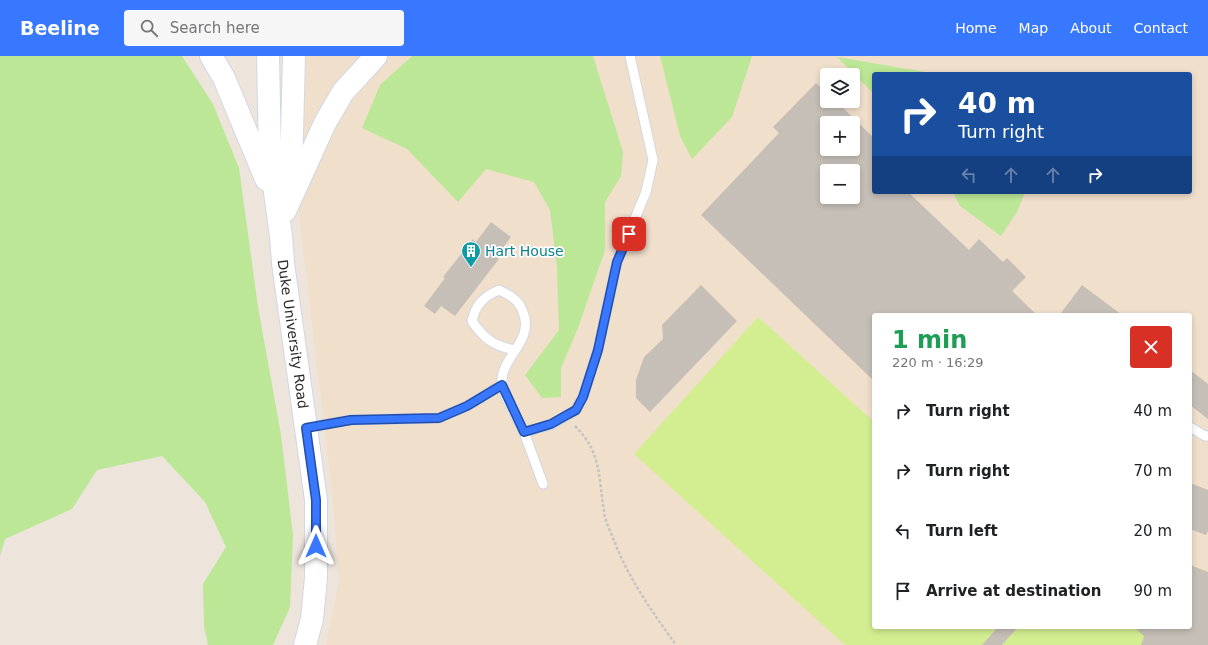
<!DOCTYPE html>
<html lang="en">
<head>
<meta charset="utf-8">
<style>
  :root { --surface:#fff; --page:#f6f6f6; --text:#202124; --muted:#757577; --accent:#3877ff }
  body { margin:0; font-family:"DejaVu Sans",sans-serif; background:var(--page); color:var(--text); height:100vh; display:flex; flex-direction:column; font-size:15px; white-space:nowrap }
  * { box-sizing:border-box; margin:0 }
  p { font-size:13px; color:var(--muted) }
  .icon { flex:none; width:22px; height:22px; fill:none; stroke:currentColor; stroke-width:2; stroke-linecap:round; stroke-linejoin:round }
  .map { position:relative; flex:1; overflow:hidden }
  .sheet { position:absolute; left:872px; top:257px; width:320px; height:316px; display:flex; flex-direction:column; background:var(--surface); border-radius:4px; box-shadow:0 2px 6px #0003 }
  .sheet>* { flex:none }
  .guide { position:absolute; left:872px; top:16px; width:320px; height:122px; border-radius:4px; box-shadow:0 2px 6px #0003; background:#1a4fa0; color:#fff; overflow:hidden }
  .fabs { position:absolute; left:820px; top:12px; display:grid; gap:8px }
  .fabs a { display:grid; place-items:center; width:40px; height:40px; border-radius:4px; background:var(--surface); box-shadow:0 2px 6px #0003; font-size:20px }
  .pin { position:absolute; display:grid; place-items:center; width:34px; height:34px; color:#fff; margin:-17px; border-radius:8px; box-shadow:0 2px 6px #0006 }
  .me { position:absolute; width:44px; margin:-22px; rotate:0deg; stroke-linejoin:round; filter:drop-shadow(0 0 3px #0008) }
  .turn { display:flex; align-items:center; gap:14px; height:84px; padding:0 20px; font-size:18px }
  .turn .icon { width:52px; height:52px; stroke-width:2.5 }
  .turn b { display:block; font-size:28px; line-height:34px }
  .lanes { display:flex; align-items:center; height:38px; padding:0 20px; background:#0003; justify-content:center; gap:20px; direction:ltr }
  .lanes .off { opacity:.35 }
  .round { display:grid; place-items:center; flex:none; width:42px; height:42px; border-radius:4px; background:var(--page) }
  .overview { display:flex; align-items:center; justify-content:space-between; height:68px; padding:0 20px }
  h1 { font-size:24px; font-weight:700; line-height:30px; color:#1e9e55 }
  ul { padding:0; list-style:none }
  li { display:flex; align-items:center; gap:12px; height:60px; padding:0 20px }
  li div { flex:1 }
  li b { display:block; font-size:15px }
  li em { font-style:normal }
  header { display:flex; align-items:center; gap:24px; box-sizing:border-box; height:56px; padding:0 20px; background:var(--accent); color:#fff }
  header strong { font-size:19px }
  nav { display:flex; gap:22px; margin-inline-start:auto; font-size:14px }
  .search { width:280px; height:36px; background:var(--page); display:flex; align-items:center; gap:10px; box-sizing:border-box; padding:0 14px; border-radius:4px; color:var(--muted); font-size:15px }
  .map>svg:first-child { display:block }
</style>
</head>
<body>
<header>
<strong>Beeline</strong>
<div class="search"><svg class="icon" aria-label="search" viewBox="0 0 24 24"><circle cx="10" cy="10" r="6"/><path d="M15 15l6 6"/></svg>Search here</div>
<nav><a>Home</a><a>Map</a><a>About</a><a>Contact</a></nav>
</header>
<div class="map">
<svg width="1208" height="589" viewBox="0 0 1208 589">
  <rect width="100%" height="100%" fill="#ede4dc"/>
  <!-- education -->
  <path fill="#f0dfcb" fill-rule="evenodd" d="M293 0H1208V589H326L339 526 332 435 300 167 295 105ZM874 18H1190V136H874ZM827 19H853V45H827ZM827 67H853V93H827ZM827 115H853V141H827ZM874 259H1190V571H874Z"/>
  <!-- green -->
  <path fill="#bce796" d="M0 0H182L213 48 239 112 258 251 281 379 293 479 290 551 273 589H208L204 570 203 528 226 491 205 446 162 400 97 414 72 453 5 483 0 500Z
    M412 0H593L623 96 621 120 605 146V194L578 272 561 312V341L542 342 525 319 559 274 557 211 550 154 534 126 486 113 458 146 407 93 362 72 380 29Z
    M660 0H752L732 61 692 103 680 80Z
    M837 1 937 18H939H874V38Z
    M953 136H1025L1017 156 1001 180 960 150Z"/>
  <!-- pitch -->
  <path fill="#d3ee91" d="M758 261 874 366V571H998L982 589H845L634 398Z
    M1190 509 1208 516V589H1002L1018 571H1190Z"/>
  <!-- building -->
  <path fill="#c6bfb8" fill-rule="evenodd" d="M816 27 827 37V45H836L874 82V136H908L969 194 979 183 1003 206 1007 202 1026 221 1012 235 1037 259H874V325L701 159 779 77 773 71ZM827 67H853V93H827ZM827 115H853V141H827Z
    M491 166 511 181 496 201 499 203 455 260 441 250 435 258 424 250 445 222 443 221 473 183 476 186Z
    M701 229 737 265 650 356 636 342V324L644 301 663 283 662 269Z
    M1082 229 1122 259H1063L1061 257Z
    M1190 314 1208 328V363L1190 349Z
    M1190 427 1208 434V475L1206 479 1190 473Z
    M1190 509 1208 516V589H1141L1144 580 1134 571H1190Z
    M998 571H1018L1002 589H982Z"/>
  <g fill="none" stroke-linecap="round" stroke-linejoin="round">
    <!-- lane casing -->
    <g stroke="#d1d7e4" stroke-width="11">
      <path id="lane" d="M515 294C494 290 484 283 472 265 476 248 483 241 499 234 512 240 520 245 524 259 533 287 499 302 502 329 503 339 519 366 524 376
        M1190 371 1205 380H1208
        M306 372 351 364 439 362 467 350 502 329
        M543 428 524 376 551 369 576 354 583 341 598 294 617 206 646 136 653 104 630 0"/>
    </g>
    <!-- secondary casing -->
    <g stroke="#d1d7e4" stroke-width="24">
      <path id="secondary" d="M211 0 224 22 266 123
        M268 0 270 100 281 180 283 207 316 444V522L312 563 305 589
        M288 134 291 116 294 0
        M285 155 325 67 343 36 376 0"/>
    </g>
    <!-- path -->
    <path stroke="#c4c4c4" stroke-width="2.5" stroke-dasharray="3 2" stroke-linecap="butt" d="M575 370C602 397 598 420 604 455 605 465 611 477 615 487 629 523 653 557 676 589"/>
    <!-- lane -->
    <use href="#lane" stroke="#fff" stroke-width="9"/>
    <!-- secondary -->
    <use href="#secondary" stroke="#fff" stroke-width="22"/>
  </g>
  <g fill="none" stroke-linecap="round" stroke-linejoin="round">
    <!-- route casing -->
    <g stroke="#244da6" stroke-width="10">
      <path id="route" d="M316 490V444L306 372 351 364 439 362 467 350 502 329 524 376 551 368 565 360 576 354 583 341 598 294 617 206 629 178"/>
    </g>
    <!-- route -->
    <use href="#route" stroke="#3877ff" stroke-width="7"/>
  </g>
  <!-- icons -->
  <defs>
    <g id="building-pin" transform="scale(1)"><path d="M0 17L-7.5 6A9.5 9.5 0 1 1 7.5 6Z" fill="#0f9aa8" stroke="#fff"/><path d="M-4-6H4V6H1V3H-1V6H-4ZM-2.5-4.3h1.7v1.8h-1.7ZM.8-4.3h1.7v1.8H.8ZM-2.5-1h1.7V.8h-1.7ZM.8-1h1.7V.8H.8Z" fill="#fff"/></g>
  </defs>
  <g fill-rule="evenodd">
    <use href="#building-pin" x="471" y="195"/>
  </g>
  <g text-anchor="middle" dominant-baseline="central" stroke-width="3.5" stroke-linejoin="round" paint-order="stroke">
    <!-- culture labels -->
    <g font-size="14" fill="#0d838f" stroke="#fff" text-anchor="start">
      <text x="485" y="195">Hart House</text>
    </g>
    <!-- street labels -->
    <g font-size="14" fill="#2b2b2b" stroke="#fff">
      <text transform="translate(293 278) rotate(82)">Duke University Road</text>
    </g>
  </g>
</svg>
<div class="fabs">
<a><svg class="icon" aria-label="layers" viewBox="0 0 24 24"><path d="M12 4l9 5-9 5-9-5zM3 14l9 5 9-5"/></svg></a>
<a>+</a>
<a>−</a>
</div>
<div class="pin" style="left:629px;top:178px;background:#d93025"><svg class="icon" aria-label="arrive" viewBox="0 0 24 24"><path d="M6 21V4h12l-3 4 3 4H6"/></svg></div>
<svg class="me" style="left:316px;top:490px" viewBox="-20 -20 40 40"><path d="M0-17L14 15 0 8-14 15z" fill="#3877ff" stroke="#fff" stroke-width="4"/></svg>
<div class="guide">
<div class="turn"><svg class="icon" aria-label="right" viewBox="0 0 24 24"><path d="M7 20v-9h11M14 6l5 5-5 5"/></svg><div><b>40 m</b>Turn right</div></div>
<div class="lanes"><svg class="icon off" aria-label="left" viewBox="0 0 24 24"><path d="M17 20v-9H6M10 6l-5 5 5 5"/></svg><svg class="icon off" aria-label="ahead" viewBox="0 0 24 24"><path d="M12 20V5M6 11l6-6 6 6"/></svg><svg class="icon off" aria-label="ahead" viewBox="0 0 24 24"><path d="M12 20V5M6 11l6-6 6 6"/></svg><svg class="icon" aria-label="right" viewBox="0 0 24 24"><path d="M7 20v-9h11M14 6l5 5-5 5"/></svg></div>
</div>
<section class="sheet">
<div class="overview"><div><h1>1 min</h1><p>220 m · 16:29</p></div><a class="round" style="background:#d93025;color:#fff"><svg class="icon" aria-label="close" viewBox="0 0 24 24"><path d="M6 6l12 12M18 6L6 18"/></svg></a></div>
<ul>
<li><svg class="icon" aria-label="right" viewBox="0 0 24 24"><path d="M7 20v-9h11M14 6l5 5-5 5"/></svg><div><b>Turn right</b></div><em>40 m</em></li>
<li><svg class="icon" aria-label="right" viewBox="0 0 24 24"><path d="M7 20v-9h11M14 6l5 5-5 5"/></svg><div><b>Turn right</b></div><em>70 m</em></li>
<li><svg class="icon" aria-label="left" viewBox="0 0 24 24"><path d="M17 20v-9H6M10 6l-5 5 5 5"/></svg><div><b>Turn left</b></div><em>20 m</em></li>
<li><svg class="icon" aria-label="arrive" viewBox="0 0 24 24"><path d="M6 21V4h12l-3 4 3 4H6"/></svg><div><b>Arrive at destination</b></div><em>90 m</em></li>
</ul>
</section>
</div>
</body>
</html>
